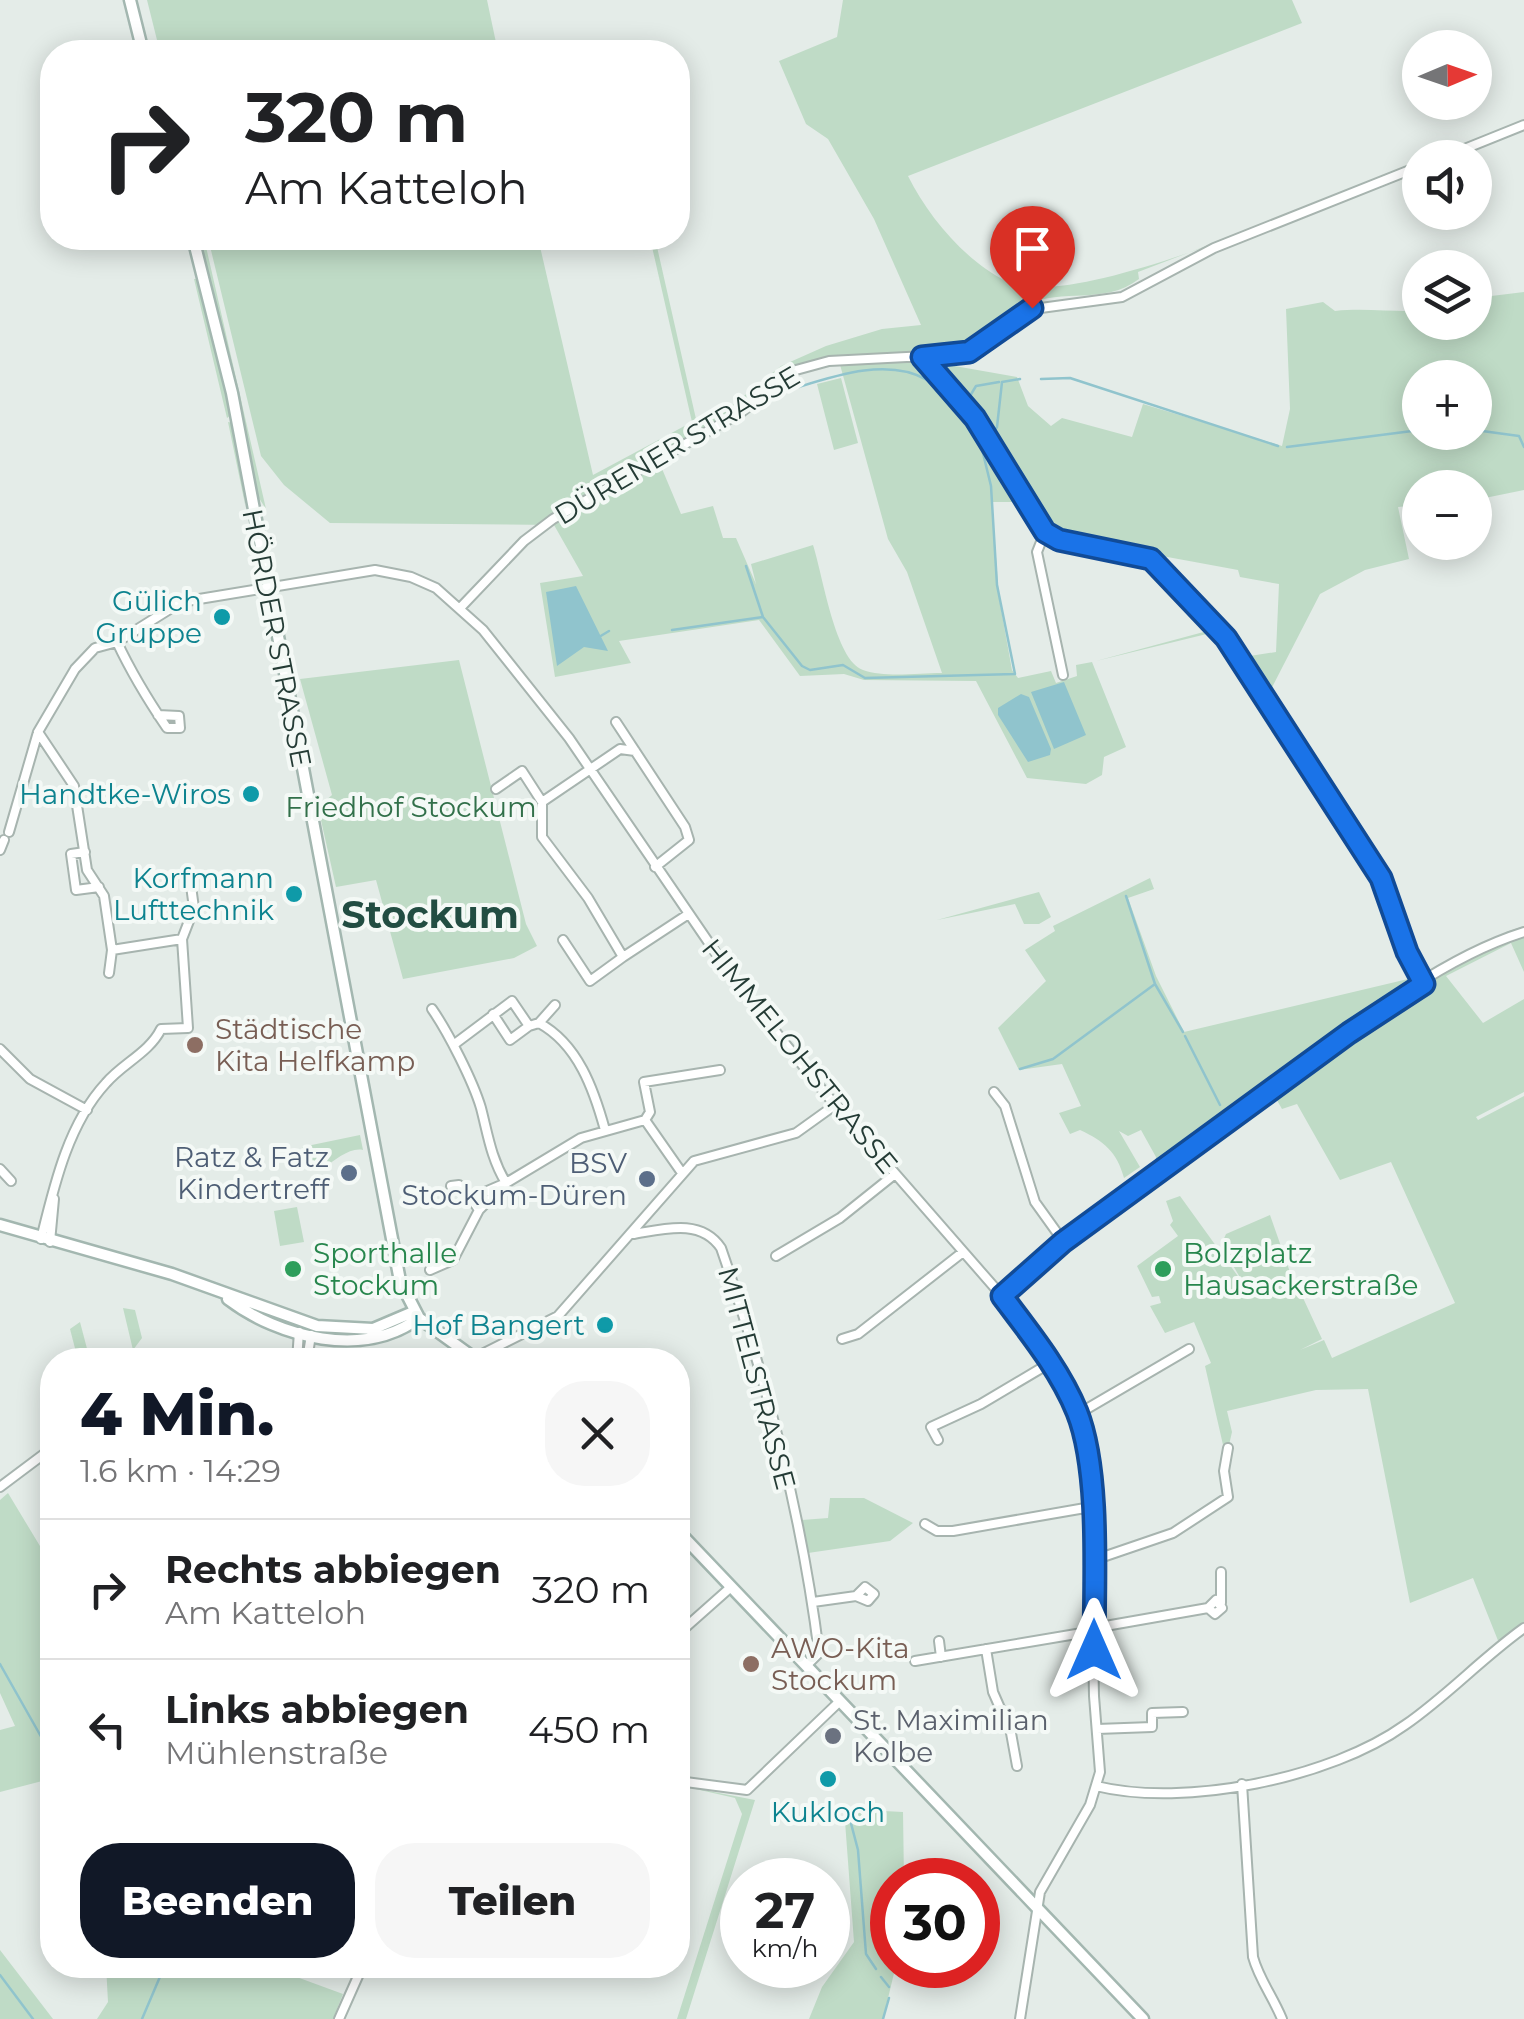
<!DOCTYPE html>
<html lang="de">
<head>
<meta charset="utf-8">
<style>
  :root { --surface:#fff; --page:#f6f6f6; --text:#202124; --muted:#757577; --line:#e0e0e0; --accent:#111827 }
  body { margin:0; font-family:Montserrat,sans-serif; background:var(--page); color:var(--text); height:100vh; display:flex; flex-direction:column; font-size:38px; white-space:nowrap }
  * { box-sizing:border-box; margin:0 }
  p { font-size:32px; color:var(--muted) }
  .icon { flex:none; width:55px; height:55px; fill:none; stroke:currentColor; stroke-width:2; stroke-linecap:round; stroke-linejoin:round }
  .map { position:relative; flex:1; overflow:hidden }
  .drawer { position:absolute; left:40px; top:1348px; width:650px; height:630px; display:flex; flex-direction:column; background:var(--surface); border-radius:40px; box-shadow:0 5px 25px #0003 }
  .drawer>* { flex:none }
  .hud { position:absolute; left:40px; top:40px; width:650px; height:210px; border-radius:40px; box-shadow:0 5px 25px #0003; background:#fff; color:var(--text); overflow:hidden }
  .needle { width:65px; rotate:88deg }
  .fabs { position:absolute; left:1402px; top:30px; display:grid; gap:20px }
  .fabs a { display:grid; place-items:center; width:90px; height:90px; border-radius:50%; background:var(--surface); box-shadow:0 5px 25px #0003; font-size:50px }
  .speed { position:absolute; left:720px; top:1858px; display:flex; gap:20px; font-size:50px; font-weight:700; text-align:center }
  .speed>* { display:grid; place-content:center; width:130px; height:130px; border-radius:50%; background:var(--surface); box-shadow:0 5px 25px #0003; line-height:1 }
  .speed small { font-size:25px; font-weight:400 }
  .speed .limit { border:15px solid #d22; background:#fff; color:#111 }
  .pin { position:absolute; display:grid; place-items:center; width:85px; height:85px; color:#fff; margin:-102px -42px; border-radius:50% 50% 50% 0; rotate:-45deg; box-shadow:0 0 10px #0007 }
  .pin .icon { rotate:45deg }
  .me { position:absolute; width:110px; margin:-55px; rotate:0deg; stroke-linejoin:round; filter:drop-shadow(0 0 8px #0008) }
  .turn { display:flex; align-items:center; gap:35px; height:210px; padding:0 40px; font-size:45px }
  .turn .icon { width:130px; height:130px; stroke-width:2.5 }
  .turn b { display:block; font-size:70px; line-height:85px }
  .round { display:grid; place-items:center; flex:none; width:105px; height:105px; border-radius:40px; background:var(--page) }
  .summary { display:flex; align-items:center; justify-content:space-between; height:170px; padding:0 40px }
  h1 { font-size:60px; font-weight:800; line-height:75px; color:var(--accent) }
  .action { display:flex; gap:20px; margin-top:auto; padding:20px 40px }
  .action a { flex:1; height:115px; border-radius:40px; background:var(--accent); color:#fff; font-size:40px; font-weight:800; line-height:115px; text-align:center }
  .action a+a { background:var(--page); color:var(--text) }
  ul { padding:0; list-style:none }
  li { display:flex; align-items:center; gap:30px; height:140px; padding:0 40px; border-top:2px solid var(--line) }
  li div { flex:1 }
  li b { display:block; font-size:38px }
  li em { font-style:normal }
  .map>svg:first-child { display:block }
</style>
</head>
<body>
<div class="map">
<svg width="1524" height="2019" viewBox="0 0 1524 2019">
  <rect width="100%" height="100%" fill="#e4ece8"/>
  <!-- green -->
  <path fill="#bfdbc6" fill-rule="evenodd" d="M147 0H487L498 52H160Z
    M843 0H1292L1302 23 908 176C928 216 964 260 1006 281 1075 316 1342 191 1420 160V170L1373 189 1371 183 1138 272 1139 279C1103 306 1063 287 1027 305 987 325 983 348 933 353L932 362 1017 377 1028 406 1051 426 1062 418 1132 437 1143 404 1282 446 1290 409 1286 309 1323 302 1335 311C1364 308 1390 312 1420 311V322H1475V298L1524 292V490L1475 500V488H1420V505L1398 507 1409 559 1365 570 1320 594 1267 697 1382 871 1422 970 1440 976 1509 939 1506 932 1524 926V972L1511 943 1446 976 1483 1023 1524 999V1092L1476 1117 1478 1120 1524 1096V1623L1499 1643 1473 1578 1410 1603 1368 1389 1316 1390 1227 1411 1232 1432 1226 1458 1205 1366 1211 1363 1194 1322 1165 1333 1150 1306 1161 1303 1159 1296 1152 1297 1137 1266 1178 1236 1170 1225 1173 1221 1166 1201 1180 1196 1245 1286 1221 1245 1226 1234 1270 1215 1290 1272 1286 1274H1292L1322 1339 1300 1350 1324 1340 1332 1358 1455 1303 1391 1162 1340 1180 1297 1104 1282 1109 1274 1095 1224 1122 1155 1171 1156 1157 1141 1130 1128 1136 1119 1131 1140 1167 1124 1178C1117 1152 1104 1141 1080 1130L1070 1134 1059 1113 1081 1106 1062 1064 1019 1070 998 1028 1046 981 1025 950 1055 931 1053 926 1150 878 1154 889 1128 898 1156 976 1184 1032 1408 979 1396 924 1380 885 1215 632 1096 661 1211 630 1156 570 1237 658 1276 652 1279 584 1240 577 1238 570 1059 537 1045 530 1031 502H992L999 598 1012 670 1018 678 1051 671 1056 683 1077 676 1076 665 1092 662 1126 747 1104 757 1102 775 1086 784 1027 778 976 681 864 680 844 674 800 676 759 620 619 641 631 663 555 677 540 583 583 576 554 525 330 523 284 485 261 456 208 238H538L593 475 692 422 650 238H655L696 419 734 404 781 366 826 346 882 329 921 325 874 219 828 139 806 124 779 61 837 37ZM839 361 888 539 907 572 942 673C918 673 885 678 863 670 835 660 823 576 813 545L751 564 756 584 736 538H723L713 506 681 514 660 464 703 440 786 372 810 363ZM1420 378H1475V432H1420Z
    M197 238H204L266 509 255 492 229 358Z
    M194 279H199L231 415 227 418Z
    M841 378 858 443 834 450 817 384Z
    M228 422 233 423 246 509Z
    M459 660 526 924 537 946 514 958 403 979 376 880 336 887 318 807 332 795 300 679Z
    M1039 892 1051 917 1039 924H1024L1015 904 937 920Z
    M360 1135 363 1150C351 1147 335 1159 322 1170L316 1169 304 1156 302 1147Z
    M297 1207 304 1242 280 1246 274 1211Z
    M123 1308 135 1310 142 1338 133 1350Z
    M80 1322 90 1360H78L70 1329Z
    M8 1493 52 1566V1795L46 1780 0 1792V1730L15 1726 0 1693V1500Z
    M830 1498H864L913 1523 890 1541 808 1553 802 1520 828 1518Z
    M678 1785 755 1800 686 2019H677L742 1814 735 1798Z
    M844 1808 855 1814 864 1810 903 1812 904 1880H892L896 1965 883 2019H809L822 1987 854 1942Z
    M0 1950 53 2019H0Z
    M106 1965H245L283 1972 343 1994 333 2019H97L108 2002Z"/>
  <!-- water -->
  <path fill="#90c4cd" d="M576 586 608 651 584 647 557 666 546 592Z
    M1064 682 1086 735 1054 749 1031 692Z
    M1021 694 1029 697 1051 749 1050 755 1028 762 998 715V708Z"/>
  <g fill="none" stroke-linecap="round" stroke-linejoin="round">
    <!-- stream -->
    <path stroke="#90c4cd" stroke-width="2.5" d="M1041 379 1070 378 1278 446
      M791 382 799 387C837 375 889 358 927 380 939 387 946 401 957 405
      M967 401 976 386 999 382
      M1475 430 1519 436 1524 447
      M991 436 997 427 1002 382 1020 379
      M1287 447 1420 430
      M746 566 763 617 802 666 810 670 843 665 865 678 1015 674 997 585 991 486 980 441 985 439
      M672 630 763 617
      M599 637 609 631
      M1126 896 1155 984 1183 1032
      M1185 1036 1220 1105
      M1020 1069 1053 1059 1155 984
      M1223 1122V1111
      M0 1664 52 1756
      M848 1812 858 1850 866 1954 876 1969
      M0 1975 33 2019
      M881 1977 889 1987
      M142 2019 165 1965
      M883 2019 889 1998"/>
    <!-- street casing -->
    <g stroke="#a7b4af" stroke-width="12">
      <path id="street" d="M1442 158 1524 125
        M922 357 975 418 1045 532 1059 540 1151 559 1226 638 1381 878 1424 983
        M1045 532 1037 552 1063 675
        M462 606 524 541 553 519 740 413 796 370 829 361 965 354 1026 310 1122 297 1214 248 1420 166
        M117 642C131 672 148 700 167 728H180L179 716 158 715
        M616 722 685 827 689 840 655 867
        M38 732 74 786 87 870 104 896 112 950 109 973
        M496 789 522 771 542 802
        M9 832 38 732 75 669 95 648 117 642 181 602 375 570 411 577 436 588 483 630 569 738 735 981 824 1092 1002 1296 1050 1363 1078 1414 1090 1493 1094 1696 1100 1772 1090 1805 1040 1892 1020 2019
        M0 850 4 840
        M85 852 71 854 76 890 99 887
        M563 940 590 981 623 957 588 898 542 837V802L620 749 635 751
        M112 950 182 939
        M623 957 687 915
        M432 1009C448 1032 473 1081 481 1108 488 1135 491 1158 506 1183L581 1138 645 1120 682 1173
        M493 1014 510 1040 529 1026
        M539 1023 555 1005
        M456 1043 512 1001 529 1026 539 1023C578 1044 594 1090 605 1130
        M0 1049 30 1079 87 1110
        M994 1092 1005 1106 1035 1202 1063 1241
        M645 1120 650 1112 644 1082 720 1070
        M0 1169 11 1181
        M451 1186 459 1185 471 1198
        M479 1210 471 1198 506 1183
        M634 1234C664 1229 701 1218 721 1248 766 1378 802 1517 819 1653L807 1665
        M41 1239C54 1186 68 1124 106 1083 123 1063 149 1053 161 1029L188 1028 182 939 194 908 191 886
        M50 1242 54 1199
        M776 1256 840 1218 895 1174
        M430 1270 453 1260 479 1210 506 1183
        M1002 1296C1078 1228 1163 1173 1244 1113 1330 1050 1422 964 1524 932
        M842 1339 858 1334 963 1252
        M474 1358 558 1316 694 1161 796 1133 835 1105
        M297 1360 299 1332
        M307 1360 311 1335
        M1078 1414 1189 1349
        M938 1440 931 1427 981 1404 1050 1363
        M0 1487 52 1448
        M925 1524 937 1531H953L1091 1507
        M1094 1560 1173 1533 1228 1497 1224 1471 1228 1448
        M1221 1572V1603
        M813 1602 856 1596 868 1601 874 1594 865 1587 856 1596
        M1094 1628 1208 1608 1215 1614 1222 1608 1216 1600 1208 1608
        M678 1634 731 1587
        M939 1641 941 1657
        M986 1649 993 1692 1011 1733 1017 1766
        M915 1661 1094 1631
        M1097 1729 1152 1727V1713L1183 1712
        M678 1781 747 1790 840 1701
        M1242 1784 1253 1957C1259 1979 1273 1997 1282 2019
        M1096 1786C1185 1808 1331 1778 1405 1725 1447 1696 1482 1658 1524 1628
        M339 2019 363 1965"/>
    </g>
    <!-- secondary casing -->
    <g stroke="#a3b7b0" stroke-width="15">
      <path id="secondary" d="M130 0 143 52
        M193 238 232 393 400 1281 419 1318 477 1360
        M0 1225 172 1274 317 1326 373 1329 413 1312
        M228 1299C279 1338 364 1359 419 1318
        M678 1531 1143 2019"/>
    </g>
    <!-- street -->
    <use href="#street" stroke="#fff" stroke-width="8"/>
    <!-- secondary -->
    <use href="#secondary" stroke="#fff" stroke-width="10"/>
  </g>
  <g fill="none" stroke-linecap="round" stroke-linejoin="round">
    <!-- route casing -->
    <g stroke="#114b97" stroke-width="25">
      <path id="route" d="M1032 308 969 352 922 357 975 418 1045 532 1059 540 1151 559 1226 638 1381 878 1407 952 1424 984 1349 1033 1063 1242 1002 1296C1029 1332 1060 1370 1077 1412 1101 1472 1094 1584 1094 1650"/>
    </g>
    <!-- route -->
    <use href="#route" stroke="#1a73e8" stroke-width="18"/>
  </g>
  <!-- markers -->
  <g fill="#0f9aa8" stroke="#f4f9f6" stroke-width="4">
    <circle cx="222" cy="617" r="10"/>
    <circle cx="251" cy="794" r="10"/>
    <circle cx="294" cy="894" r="10"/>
    <circle cx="605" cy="1325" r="10"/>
    <circle cx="828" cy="1779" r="10"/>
  </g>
  <g fill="#8d6e63" stroke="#f4f9f6" stroke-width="4">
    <circle cx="195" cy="1045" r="10"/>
    <circle cx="751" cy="1664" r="10"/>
  </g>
  <g fill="#5c6f8a" stroke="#f4f9f6" stroke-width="4">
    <circle cx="349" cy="1173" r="10"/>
    <circle cx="647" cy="1179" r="10"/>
  </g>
  <g fill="#2e9e5b" stroke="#f4f9f6" stroke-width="4">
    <circle cx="293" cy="1269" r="10"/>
    <circle cx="1163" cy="1269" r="10"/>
  </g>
  <circle fill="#6b7280" stroke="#f4f9f6" stroke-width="4" cx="833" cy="1736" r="10"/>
  <g text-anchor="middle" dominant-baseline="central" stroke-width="8" stroke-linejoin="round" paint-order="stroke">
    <!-- street labels -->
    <g font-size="28" fill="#253c36" stroke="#f4f9f6">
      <text transform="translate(677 445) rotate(-31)">DÜRENER STRASSE</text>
      <text transform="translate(277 638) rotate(79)">HÖRDER STRASSE</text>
      <text transform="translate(800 1056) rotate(51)">HIMMELOHSTRASSE</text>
      <text transform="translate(757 1378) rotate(75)">MITTELSTRASSE</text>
    </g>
    <!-- culture labels -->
    <g font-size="28" fill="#0d838f" stroke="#f4f9f6" text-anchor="end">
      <text x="202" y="601">Gülich<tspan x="202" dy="32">Gruppe</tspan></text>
      <text x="231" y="794">Handtke-Wiros</text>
      <text x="274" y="878">Korfmann<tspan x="274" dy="32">Lufttechnik</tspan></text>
      <text x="585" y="1325">Hof Bangert</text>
      <text x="828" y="1812" text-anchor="middle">Kukloch</text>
    </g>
    <!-- park labels -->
    <g font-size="28" fill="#32704a" stroke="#f4f9f6">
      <text x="411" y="807">Friedhof Stockum</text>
    </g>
    <!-- education labels -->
    <g font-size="28" fill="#785e54" stroke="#f4f9f6" text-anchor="start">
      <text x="215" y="1029">Städtische<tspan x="215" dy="32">Kita Helfkamp</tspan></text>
      <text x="771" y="1648">AWO-Kita<tspan x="771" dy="32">Stockum</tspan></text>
    </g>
    <!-- service labels -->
    <g font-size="28" fill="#4e5e75" stroke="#f4f9f6" text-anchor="end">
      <text x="329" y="1157">Ratz &amp; Fatz<tspan x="329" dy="32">Kindertreff</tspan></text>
      <text x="627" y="1163">BSV<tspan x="627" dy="32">Stockum-Düren</tspan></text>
    </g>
    <!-- leisure labels -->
    <g font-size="28" fill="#27864d" stroke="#f4f9f6" text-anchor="start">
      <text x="313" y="1253">Sporthalle<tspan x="313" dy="32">Stockum</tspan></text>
      <text x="1183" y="1253">Bolzplatz<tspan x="1183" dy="32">Hausackerstraße</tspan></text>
    </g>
    <!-- worship labels -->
    <g font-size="28" fill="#5b616d" stroke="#f4f9f6" text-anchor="start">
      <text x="853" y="1720">St. Maximilian<tspan x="853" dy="32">Kolbe</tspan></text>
    </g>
    <!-- district labels -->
    <g font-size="38" font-weight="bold" fill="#224d42" stroke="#f4f9f6">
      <text x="430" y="914">Stockum</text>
    </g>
  </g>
</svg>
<div class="fabs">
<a><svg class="needle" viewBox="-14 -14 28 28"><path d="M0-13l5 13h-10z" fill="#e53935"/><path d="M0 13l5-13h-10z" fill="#757577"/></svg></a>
<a><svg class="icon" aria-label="sound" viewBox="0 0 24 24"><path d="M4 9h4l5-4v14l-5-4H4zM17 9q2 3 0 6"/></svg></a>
<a><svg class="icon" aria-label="layers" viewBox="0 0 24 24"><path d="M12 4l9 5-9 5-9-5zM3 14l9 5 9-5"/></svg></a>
<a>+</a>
<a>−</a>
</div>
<div class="speed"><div>27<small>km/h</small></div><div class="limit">30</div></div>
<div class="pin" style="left:1032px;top:308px;background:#d93025"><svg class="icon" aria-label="arrive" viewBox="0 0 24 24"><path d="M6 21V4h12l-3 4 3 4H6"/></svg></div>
<svg class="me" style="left:1094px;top:1650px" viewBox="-20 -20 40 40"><path d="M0-17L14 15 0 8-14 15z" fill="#1a73e8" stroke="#fff" stroke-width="4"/></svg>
<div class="hud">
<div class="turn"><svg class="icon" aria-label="right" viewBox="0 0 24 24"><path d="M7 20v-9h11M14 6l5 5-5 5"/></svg><div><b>320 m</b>Am Katteloh</div></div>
</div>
<section class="drawer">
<div class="summary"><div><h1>4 Min.</h1><p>1.6 km · 14:29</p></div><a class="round"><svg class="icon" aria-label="close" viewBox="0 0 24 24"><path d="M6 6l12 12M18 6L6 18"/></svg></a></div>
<ul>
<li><svg class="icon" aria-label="right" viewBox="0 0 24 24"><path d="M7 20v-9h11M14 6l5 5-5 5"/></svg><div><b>Rechts abbiegen</b><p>Am Katteloh</p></div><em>320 m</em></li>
<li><svg class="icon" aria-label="left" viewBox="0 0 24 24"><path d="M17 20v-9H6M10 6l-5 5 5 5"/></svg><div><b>Links abbiegen</b><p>Mühlenstraße</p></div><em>450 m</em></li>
</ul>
<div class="action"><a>Beenden</a><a>Teilen</a></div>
</section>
</div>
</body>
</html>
